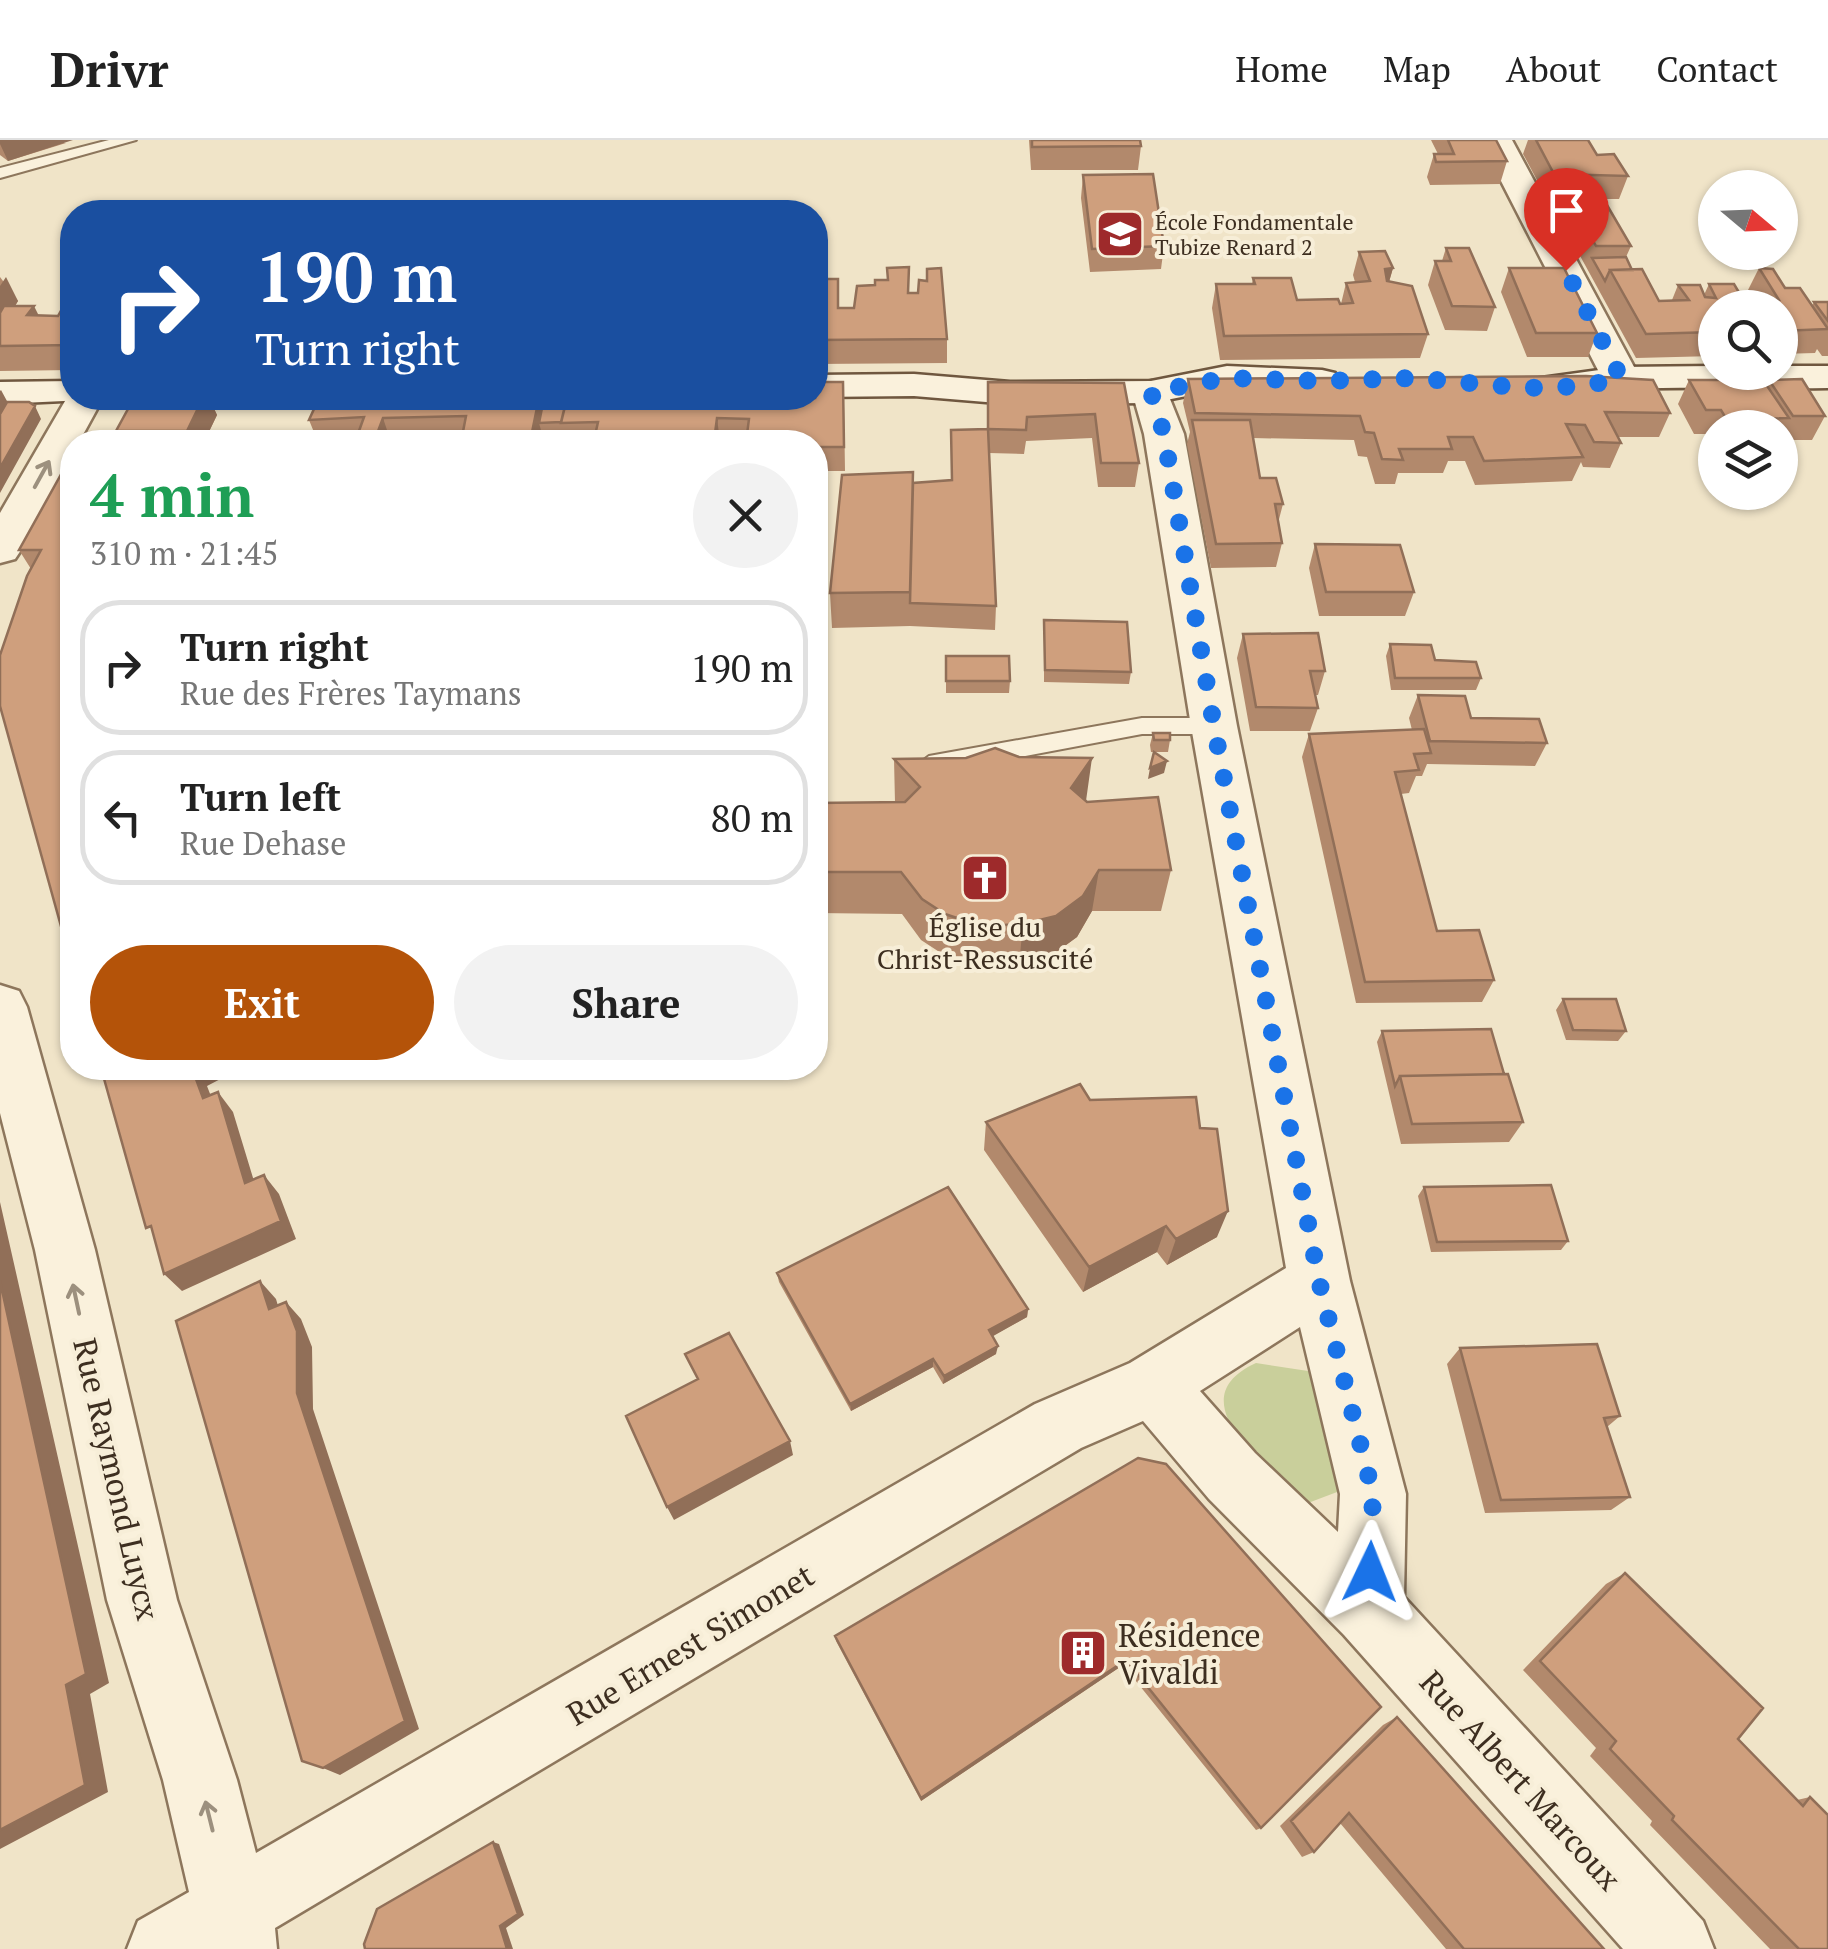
<!DOCTYPE html>
<html lang="en">
<head>
<meta charset="utf-8">
<style>
  :root { --surface:#fff; --page:#f2f2f2; --text:#222; --muted:#767676; --line:#e0e0e0; --accent:#b45309 }
  body { margin:0; font-family:"PT Serif",serif; background:var(--page); color:var(--text); height:100vh; display:flex; flex-direction:column; font-size:38px; white-space:nowrap }
  * { box-sizing:border-box; margin:0 }
  p { font-size:32px; color:var(--muted) }
  .icon { flex:none; width:55px; height:55px; fill:none; stroke:currentColor; stroke-width:2; stroke-linecap:round; stroke-linejoin:round }
  .map { position:relative; flex:1; overflow:hidden }
  .side { position:absolute; left:60px; top:290px; width:768px; height:650px; display:flex; flex-direction:column; background:var(--surface); border-radius:40px; box-shadow:0 2px 8px #0004 }
  .side>* { flex:none }
  .banner { position:absolute; left:60px; top:60px; width:768px; height:210px; border-radius:40px; box-shadow:0 2px 8px #0004; background:#1a4fa0; color:#fff; overflow:hidden }
  .needle { width:65px; rotate:109deg }
  .fabs { position:absolute; left:1698px; top:30px; display:grid; gap:20px }
  .fabs a { display:grid; place-items:center; width:100px; height:100px; border-radius:50%; background:var(--surface); box-shadow:0 2px 8px #0004; font-size:50px }
  .pin { position:absolute; display:grid; place-items:center; width:85px; height:85px; color:#fff; margin:-102px -42px; border-radius:50% 50% 50% 0; rotate:-45deg; box-shadow:0 0 10px #0007 }
  .pin .icon { rotate:45deg }
  .me { position:absolute; width:110px; margin:-55px; rotate:2deg; stroke-linejoin:round; filter:drop-shadow(0 0 8px #0008) }
  .turn { display:flex; align-items:center; gap:35px; height:210px; padding:0 30px; font-size:45px }
  .turn .icon { width:130px; height:130px; stroke-width:2.5 }
  .turn b { display:block; font-size:70px; line-height:85px }
  .round { display:grid; place-items:center; flex:none; width:105px; height:105px; border-radius:52px; background:var(--page) }
  .headline { display:flex; align-items:center; justify-content:space-between; height:170px; padding:0 30px }
  h1 { font-size:60px; font-weight:600; line-height:75px; color:#1e9e55 }
  .action { display:flex; gap:20px; margin-top:auto; padding:20px 30px }
  .action a { flex:1; height:115px; border-radius:60px; background:var(--accent); color:#fff; font-size:40px; font-weight:600; line-height:115px; text-align:center }
  .action a+a { background:var(--page); color:var(--text) }
  ul { padding:0; list-style:none }
  li { display:flex; align-items:center; gap:30px; height:135px; margin:0 20px 15px; padding:0 10px; border:5px solid var(--line); border-radius:40px }
  li div { flex:1 }
  li b { display:block; font-size:38px }
  li em { font-style:normal }
  header { display:flex; align-items:center; gap:60px; box-sizing:border-box; height:140px; padding:0 50px; background:var(--surface); border-bottom:2px solid var(--line) }
  header strong { font-size:48px }
  nav { display:flex; gap:55px; margin-inline-start:auto; font-size:35px }
  .map>svg:first-child { display:block }
</style>
</head>
<body>
<header>
<strong>Drivr</strong>
<nav><a>Home</a><a>Map</a><a>About</a><a>Contact</a></nav>
</header>
<div class="map">
<svg width="1828" height="1809" viewBox="0 0 1828 1809">
  <rect width="100%" height="100%" fill="#f0e4c8"/>
  <!-- green -->
  <path fill="#c9cf9b" d="M1256 1223 1308 1231 1324 1240 1345 1349 1308 1363 1297 1359C1264 1323 1177 1259 1256 1223Z"/>
  <g fill="none" stroke-linecap="round" stroke-linejoin="round">
    <!-- lane casing -->
    <g stroke="#8d765c" stroke-width="4">
      <path id="lane" d="M109 0H136L0 38V28Z
        M1142 578H1214L1226 586 1214 594H1142L929 634 917 625 929 616Z"/>
    </g>
    <!-- street casing -->
    <g stroke="#8d765c" stroke-width="5">
      <path id="street" d="M1480 0H1512L1640 238 1634 246 1621 249 1608 246 1602 238Z
        M1151 241 1164 244 1184 294 1237 586 1350 1141 1406 1354 1404 1457 1703 1781 1714 1809H1623L1344 1495 1209 1359 1143 1281 1081 1308 275 1788 277 1809H127L138 1781 189 1752 163 1640 107 1460 35 1110 0 973V845L19 851 27 867 95 1110 177 1460 237 1640 256 1713 1035 1264 1130 1223 1286 1128 1191 586 1144 294 1132 252 1138 244ZM1300 1187 1340 1354 1338 1392 1255 1313 1200 1251Z
        M72 249V258H103L79 302H72V315L21 410 15 419 0 423V373Z"/>
    </g>
    <!-- secondary casing -->
    <g stroke="#6f573f" stroke-width="5">
      <path id="secondary" d="M1227 226 1322 230 1335 233 1341 241 1335 249 1322 252 1227 248 1151 263 1010 264 914 256 815 257V235L914 234 1010 242 1151 241Z
        M1715 226V232H1780V226H1828V248C1761 249 1693 246 1626 249 1594 251 1566 263 1534 255L1528 247 1534 239 1621 227Z
        M72 241V258H87L85 260 0 264V242Z"/>
    </g>
    <!-- lane -->
    <use href="#lane" fill="#faf1dc" fill-rule="evenodd"/>
    <!-- street -->
    <use href="#street" fill="#faf1dc" fill-rule="evenodd"/>
    <!-- secondary -->
    <use href="#secondary" fill="#faf1dc" fill-rule="evenodd"/>
  </g>
  <!-- wall -->
  <path fill="#b2896c" d="M0 0 66 3 8 21 0 15Z
    M1029 0H1140L1141 6 1138 30H1031Z
    M1431 0H1496L1507 21 1500 44 1430 45 1427 37 1434 14H1438Z
    M1528 0H1588L1597 15 1628 36 1619 59H1603L1631 106 1626 117 1632 130 1659 161 1672 160 1678 145 1704 155 1709 144 1744 161H1753L1747 152 1759 128 1812 166 1814 162H1828V216H1822L1817 209 1815 213 1780 214V168H1715V216L1636 218 1556 72 1561 57H1546L1523 14Z
    M1083 35 1164 106 1161 129 1090 132 1081 58Z
    M1446 108 1495 167 1487 191 1445 190 1428 145 1435 121H1442Z
    M1359 112 1393 128 1389 142 1428 194 1420 218 1220 220 1212 168 1216 144H1252L1253 138 1297 160 1341 164 1346 143 1355 142 1353 135Z
    M1509 128 1597 193 1588 217H1527L1501 152Z
    M0 137 18 161 15 166 39 176H58L72 151V230L0 231Z
    M815 139 839 168H854L909 153 947 199V223L815 224Z
    M1188 239 1670 273 1659 297H1617L1621 303 1610 328 1583 327 1581 322 1572 341 1475 345 1465 321H1448L1443 333H1398L1395 344H1375L1367 317 1358 316 1354 300 1253 298 1260 338 1283 364 1278 383 1282 403 1276 427 1211 428 1187 304 1190 292 1183 263Z
    M1689 240 1766 244 1769 240 1825 276 1812 300H1780V288H1715L1714 304 1708 294H1694L1678 264Z
    M988 242 1124 243 1139 323 1135 347H1098L1092 298 1026 301 1024 314 989 313 996 466 995 490 910 486 832 488 830 453 913 343 951 340V290L987 289Z
    M134 258H209L217 275 204 302H121L116 291Z
    M319 258 844 266 845 331H815V302H566L564 294H542L540 302 461 300 318 302 309 280Z
    M64 329 0 566 31 429 19 410Z
    M1315 404 1414 452 1405 476H1319L1309 428Z
    M1044 480 1131 532 1129 544 1044 542Z
    M1243 494 1325 531 1318 555H1315L1318 568 1310 591H1250L1237 518Z
    M1390 504 1481 538 1476 550H1391L1386 516Z
    M946 516 1010 541 1009 553H946Z
    M1418 555 1471 578 1547 603 1535 626 1427 624 1422 636H1416L1409 653 1401 654 1437 791 1494 840 1482 862 1356 863 1302 617 1309 594 1412 590 1409 578Z
    M1153 593 1170 600 1168 612H1151L1150 605Z
    M894 619 1086 661 1171 730 1161 771H1092L1077 797 1051 816 1019 825 979 826 944 815 921 800 902 774 815 773V663L895 662Z
    M1563 859 1626 891 1618 901 1566 900 1556 870Z
    M1382 891 1504 934 1523 982 1509 1002 1401 1004 1377 902Z
    M1090 960 1217 1097 1167 1125 1157 1112 1083 1152 984 1010 986 982Z
    M1424 1047 1568 1101 1561 1110 1431 1112 1418 1056Z
    M777 1133 1028 1169 1027 1177 992 1196 996 1214 943 1244 933 1227 851 1271 779 1142Z
    M1460 1208 1620 1276 1607 1287 1630 1357 1611 1370 1485 1373 1447 1224Z
    M1138 1318 1261 1688 1256 1690 1123 1525 921 1661 836 1501 835 1496Z
    M1625 1433 1738 1599 1797 1660 1810 1657 1828 1809H1770L1650 1685 1652 1681 1590 1616 1596 1608 1523 1530 1606 1444Z
    M1397 1577 1604 1809H1446L1340 1683 1314 1712 1302 1717 1280 1686 1383 1585Z"/>
  <!-- shaded-wall -->
  <path fill="#916f58" d="M0 0H73L8 21 0 4Z
    M1393 128 1386 152 1385 129Z
    M6 137 18 161 0 190V146Z
    M34 166 46 190 27 175Z
    M1 250 14 274 0 297V251Z
    M203 258H209L217 275 204 302H192L187 291Z
    M539 258H544L539 283 542 294 540 302H530Z
    M35 266 41 279 0 353V328Z
    M383 278 391 302H374Z
    M717 278 720 302H714V301Z
    M1092 618 1086 661 1071 648Z
    M1167 621 1164 633 1148 639 1150 628Z
    M1099 730 1092 771 1077 797 1051 816 1019 825 1023 784Z
    M192 928H228L230 934 207 946 219 977 203 958Z
    M218 952 233 972 260 1061 245 1043Z
    M264 1035 279 1054 296 1099 182 1151 164 1134Z
    M0 1062 109 1543 90 1554 108 1652 0 1709V1690L66 1545 0 1141Z
    M1228 1071 1217 1097 1167 1125 1176 1099Z
    M1166 1086 1157 1112 1083 1152 1089 1127Z
    M260 1141 276 1159 284 1186 269 1169Z
    M286 1162 301 1179 312 1207 313 1269 419 1589 340 1635 323 1628 297 1253Z
    M1028 1169 1027 1177 988 1199 989 1190Z
    M998 1206 996 1214 943 1244 944 1236Z
    M933 1219V1227L851 1271 850 1264Z
    M790 1301 793 1315 674 1380 667 1367Z
    M1126 1520 1123 1525 921 1661V1658Z
    M493 1702 499 1704 524 1775 506 1788 513 1809H507L500 1786Z"/>
  <!-- building -->
  <path fill="#cf9f7d" stroke="#916f58" stroke-width="2.5" d="M1032 0H1140L1141 6 1032 7Z
    M1448 0H1496L1507 21 1436 22 1434 14H1454Z
    M1536 0H1588L1597 15 1614 14 1628 36 1554 34Z
    M1153 34 1164 106 1092 109 1083 35Z
    M1597 48 1631 106H1596L1564 49Z
    M1446 108H1469L1495 167 1452 166 1435 121H1451Z
    M1385 111 1393 128 1385 129 1387 141 1412 146 1428 194 1224 196 1216 144H1255L1253 138H1291L1297 160 1338 159 1340 164 1353 163 1346 143 1370 141 1359 112Z
    M1626 117 1632 130H1610L1605 141 1592 118Z
    M909 127 908 153H918L919 140 927 141V129L941 128 947 199 815 200V139H838V168H854L857 146 875 145V140H888L887 128Z
    M1509 128H1564L1597 193H1536Z
    M1759 128 1773 129 1785 148H1800L1828 189 1780 191V168H1715V192L1646 194 1610 130 1642 129 1659 161 1689 160 1678 145H1700L1705 157 1716 158 1709 144H1734L1744 161 1779 160Z
    M72 151V205L0 206V173L4 166H34L27 175 58 176Z
    M1814 162H1828V181Z
    M1586 236 1653 240 1670 273 1605 272 1621 303 1594 302 1585 285 1566 284 1583 317 1484 321 1473 297H1448L1452 309H1399L1403 320 1382 319 1374 293 1365 292 1360 276 1195 273 1188 239Z
    M1802 239 1825 276H1793L1769 240Z
    M1689 240H1763L1789 278 1727 280 1721 270H1706Z
    M815 242H843L844 307H815V302H746L749 279 717 278 714 301 594 300 598 282 561 283 567 258H815Z
    M988 242 1124 243 1139 323H1101L1095 274 1027 277 1026 290 988 289 996 466 910 463 913 343 952 340 951 290 988 289Z
    M134 258H203L187 291H116Z
    M319 258H539L530 302H461L466 276 383 278 374 302H355L364 277 309 280Z
    M544 258H567L561 282 539 283Z
    M7 262H29L35 266 0 328V274Z
    M1192 280H1250L1260 338H1276L1283 364H1275L1282 403 1216 404Z
    M64 329H72V510L70 519 72 531V826L0 566V515L27 436 41 410H19Z
    M913 332 910 452 830 453 842 335Z
    M1315 404 1400 405 1414 452H1326Z
    M1044 480 1127 482 1131 532 1045 530Z
    M1318 493 1325 531H1310L1318 568 1256 567 1243 494Z
    M1390 504 1431 505 1435 520 1476 522 1481 538H1395Z
    M946 516H1009L1010 541H946Z
    M1418 555 1465 556 1471 578 1539 579 1547 603 1430 601Z
    M1424 589 1431 613 1414 614 1419 630 1395 632 1437 791 1479 790 1494 840 1365 842 1309 594Z
    M1153 593H1170V600H1154Z
    M995 608 1019 617 1092 618 1071 648 1087 662 1158 657 1171 730H1099L1083 756 1056 776 1023 784 981 786 945 774 922 759 901 732H815V663L905 662 920 647 894 619 966 618Z
    M1154 612 1167 621 1150 628Z
    M1563 859H1616L1626 891 1573 890Z
    M1491 889 1504 934 1400 936 1395 946 1382 891Z
    M101 928H192L203 958 218 952 245 1043 264 1035 281 1081 164 1134 151 1086 146 1088Z
    M1508 934 1523 982 1412 984 1400 936Z
    M1080 944 1090 960 1196 957 1200 988 1217 989 1228 1071 1176 1099 1166 1086 1089 1127 986 982Z
    M1551 1045 1568 1101 1437 1102 1424 1047Z
    M948 1047 1028 1169 989 1190 998 1206 944 1236 933 1219 850 1264 777 1133Z
    M0 1141 86 1534 66 1545 85 1645 0 1690Z
    M260 1141 269 1169 286 1162 297 1191V1253L405 1581 323 1628 302 1621 176 1181Z
    M729 1193 790 1301 667 1367 626 1276 698 1239 685 1214Z
    M1597 1204 1620 1276 1604 1278 1630 1357 1501 1360 1460 1208Z
    M1138 1318 1166 1324 1381 1567 1261 1688 1126 1520 921 1658 835 1496Z
    M1625 1433 1763 1568 1738 1599 1803 1666 1810 1657 1828 1675V1809H1799L1672 1680 1674 1676 1610 1609 1616 1601 1540 1521Z
    M1397 1577 1604 1809H1464L1349 1673 1314 1712 1291 1681Z
    M493 1702 518 1774 500 1786 507 1809H365L364 1804 377 1769Z"/>
  <!-- one-way arrows -->
  <defs><path id="oneway-shaft" d="M-6 0H5M1.5-3L5.5 0L1.5 3" fill="none" stroke-width="1.6" stroke-linecap="round" stroke-linejoin="round" transform="scale(2.5)"/></defs>
  <g stroke="#9c907e">
    <use href="#oneway-shaft" transform="translate(42 334) rotate(-61)"/>
    <use href="#oneway-shaft" transform="translate(76 1159) rotate(-102)"/>
    <use href="#oneway-shaft" transform="translate(209 1676) rotate(-104)"/>
  </g>
  <g fill="none" stroke-linecap="round" stroke-linejoin="round">
    <!-- route -->
    <path stroke="#1a73e8" stroke-width="18" stroke-dasharray="0 32.4" d="M1370 1432 1373 1354 1319 1141 1214 586 1164 294 1151 252 1227 238 1322 241 1414 238 1526 248 1585 246 1621 238 1566 130"/>
  </g>
  <!-- icons -->
  <defs>
    <g id="school-square" transform="scale(2.5)"><rect x="-9" y="-9" width="18" height="18" rx="4" fill="#9e2a2b" stroke="#f7eed8"/><path d="M0-5L7-2L0 1L-7-2ZM-4 1L0 2.5L4 1V4Q0 6-4 4Z" fill="#fff"/></g>
    <g id="church-square" transform="scale(2.5)"><rect x="-9" y="-9" width="18" height="18" rx="4" fill="#9e2a2b" stroke="#f7eed8"/><path d="M-1.2-6h2.4v3.5h3.3v2.4h-3.3V6h-2.4V-.1h-3.3v-2.4h3.3Z" fill="#fff"/></g>
    <g id="building-square" transform="scale(2.5)"><rect x="-9" y="-9" width="18" height="18" rx="4" fill="#9e2a2b" stroke="#f7eed8"/><path d="M-4-6H4V6H1V3H-1V6H-4ZM-2.5-4.3h1.7v1.8h-1.7ZM.8-4.3h1.7v1.8H.8ZM-2.5-1h1.7V.8h-1.7ZM.8-1h1.7V.8H.8Z" fill="#fff"/></g>
  </defs>
  <g fill-rule="evenodd">
    <use href="#school-square" x="1120" y="94"/>
    <use href="#church-square" x="985" y="738"/>
    <use href="#building-square" x="1083" y="1513"/>
  </g>
  <g text-anchor="middle" dominant-baseline="central" stroke-width="8" stroke-linejoin="round" paint-order="stroke">
    <!-- far-poi labels -->
    <g font-size="22" fill="#3d2e20" stroke="#f7eed8" text-anchor="start">
      <text x="1155" y="81">École Fondamentale<tspan x="1155" dy="25">Tubize Renard 2</tspan></text>
    </g>
    <!-- poi labels -->
    <g font-size="28" fill="#3d2e20" stroke="#f7eed8">
      <text x="985" y="786">Église du<tspan x="985" dy="32">Christ-Ressuscité</tspan></text>
    </g>
    <!-- near-street labels -->
    <g font-size="32" fill="#3d2e20" stroke="#f7eed8">
      <text transform="translate(117 1339) rotate(77)">Rue Raymond Luycx</text>
      <text transform="translate(690 1504) rotate(-31)">Rue Ernest Simonet</text>
      <text transform="translate(1521 1640) rotate(48)">Rue Albert Marcoux</text>
    </g>
    <!-- near-poi labels -->
    <g font-size="32" fill="#3d2e20" stroke="#f7eed8" text-anchor="start">
      <text x="1118" y="1495">Résidence<tspan x="1118" dy="37">Vivaldi</tspan></text>
    </g>
  </g>
</svg>
<div class="fabs">
<a><svg class="needle" viewBox="-14 -14 28 28"><path d="M0-13l5 13h-10z" fill="#e53935"/><path d="M0 13l5-13h-10z" fill="#767676"/></svg></a>
<a><svg class="icon" aria-label="search" viewBox="0 0 24 24"><circle cx="10" cy="10" r="6"/><path d="M15 15l6 6"/></svg></a>
<a><svg class="icon" aria-label="layers" viewBox="0 0 24 24"><path d="M12 4l9 5-9 5-9-5zM3 14l9 5 9-5"/></svg></a>
</div>
<div class="pin" style="left:1566px;top:130px;background:#d93025"><svg class="icon" aria-label="arrive" viewBox="0 0 24 24"><path d="M6 21V4h12l-3 4 3 4H6"/></svg></div>
<svg class="me" style="left:1370px;top:1432px" viewBox="-20 -20 40 40"><path d="M0-17L14 15 0 8-14 15z" fill="#1a73e8" stroke="#fff" stroke-width="4"/></svg>
<div class="banner">
<div class="turn"><svg class="icon" aria-label="right" viewBox="0 0 24 24"><path d="M7 20v-9h11M14 6l5 5-5 5"/></svg><div><b>190 m</b>Turn right</div></div>
</div>
<section class="side">
<div class="headline"><div><h1>4 min</h1><p>310 m · 21:45</p></div><a class="round"><svg class="icon" aria-label="close" viewBox="0 0 24 24"><path d="M6 6l12 12M18 6L6 18"/></svg></a></div>
<ul>
<li><svg class="icon" aria-label="right" viewBox="0 0 24 24"><path d="M7 20v-9h11M14 6l5 5-5 5"/></svg><div><b>Turn right</b><p>Rue des Frères Taymans</p></div><em>190 m</em></li>
<li><svg class="icon" aria-label="left" viewBox="0 0 24 24"><path d="M17 20v-9H6M10 6l-5 5 5 5"/></svg><div><b>Turn left</b><p>Rue Dehase</p></div><em>80 m</em></li>
</ul>
<div class="action"><a>Exit</a><a>Share</a></div>
</section>
</div>
</body>
</html>
